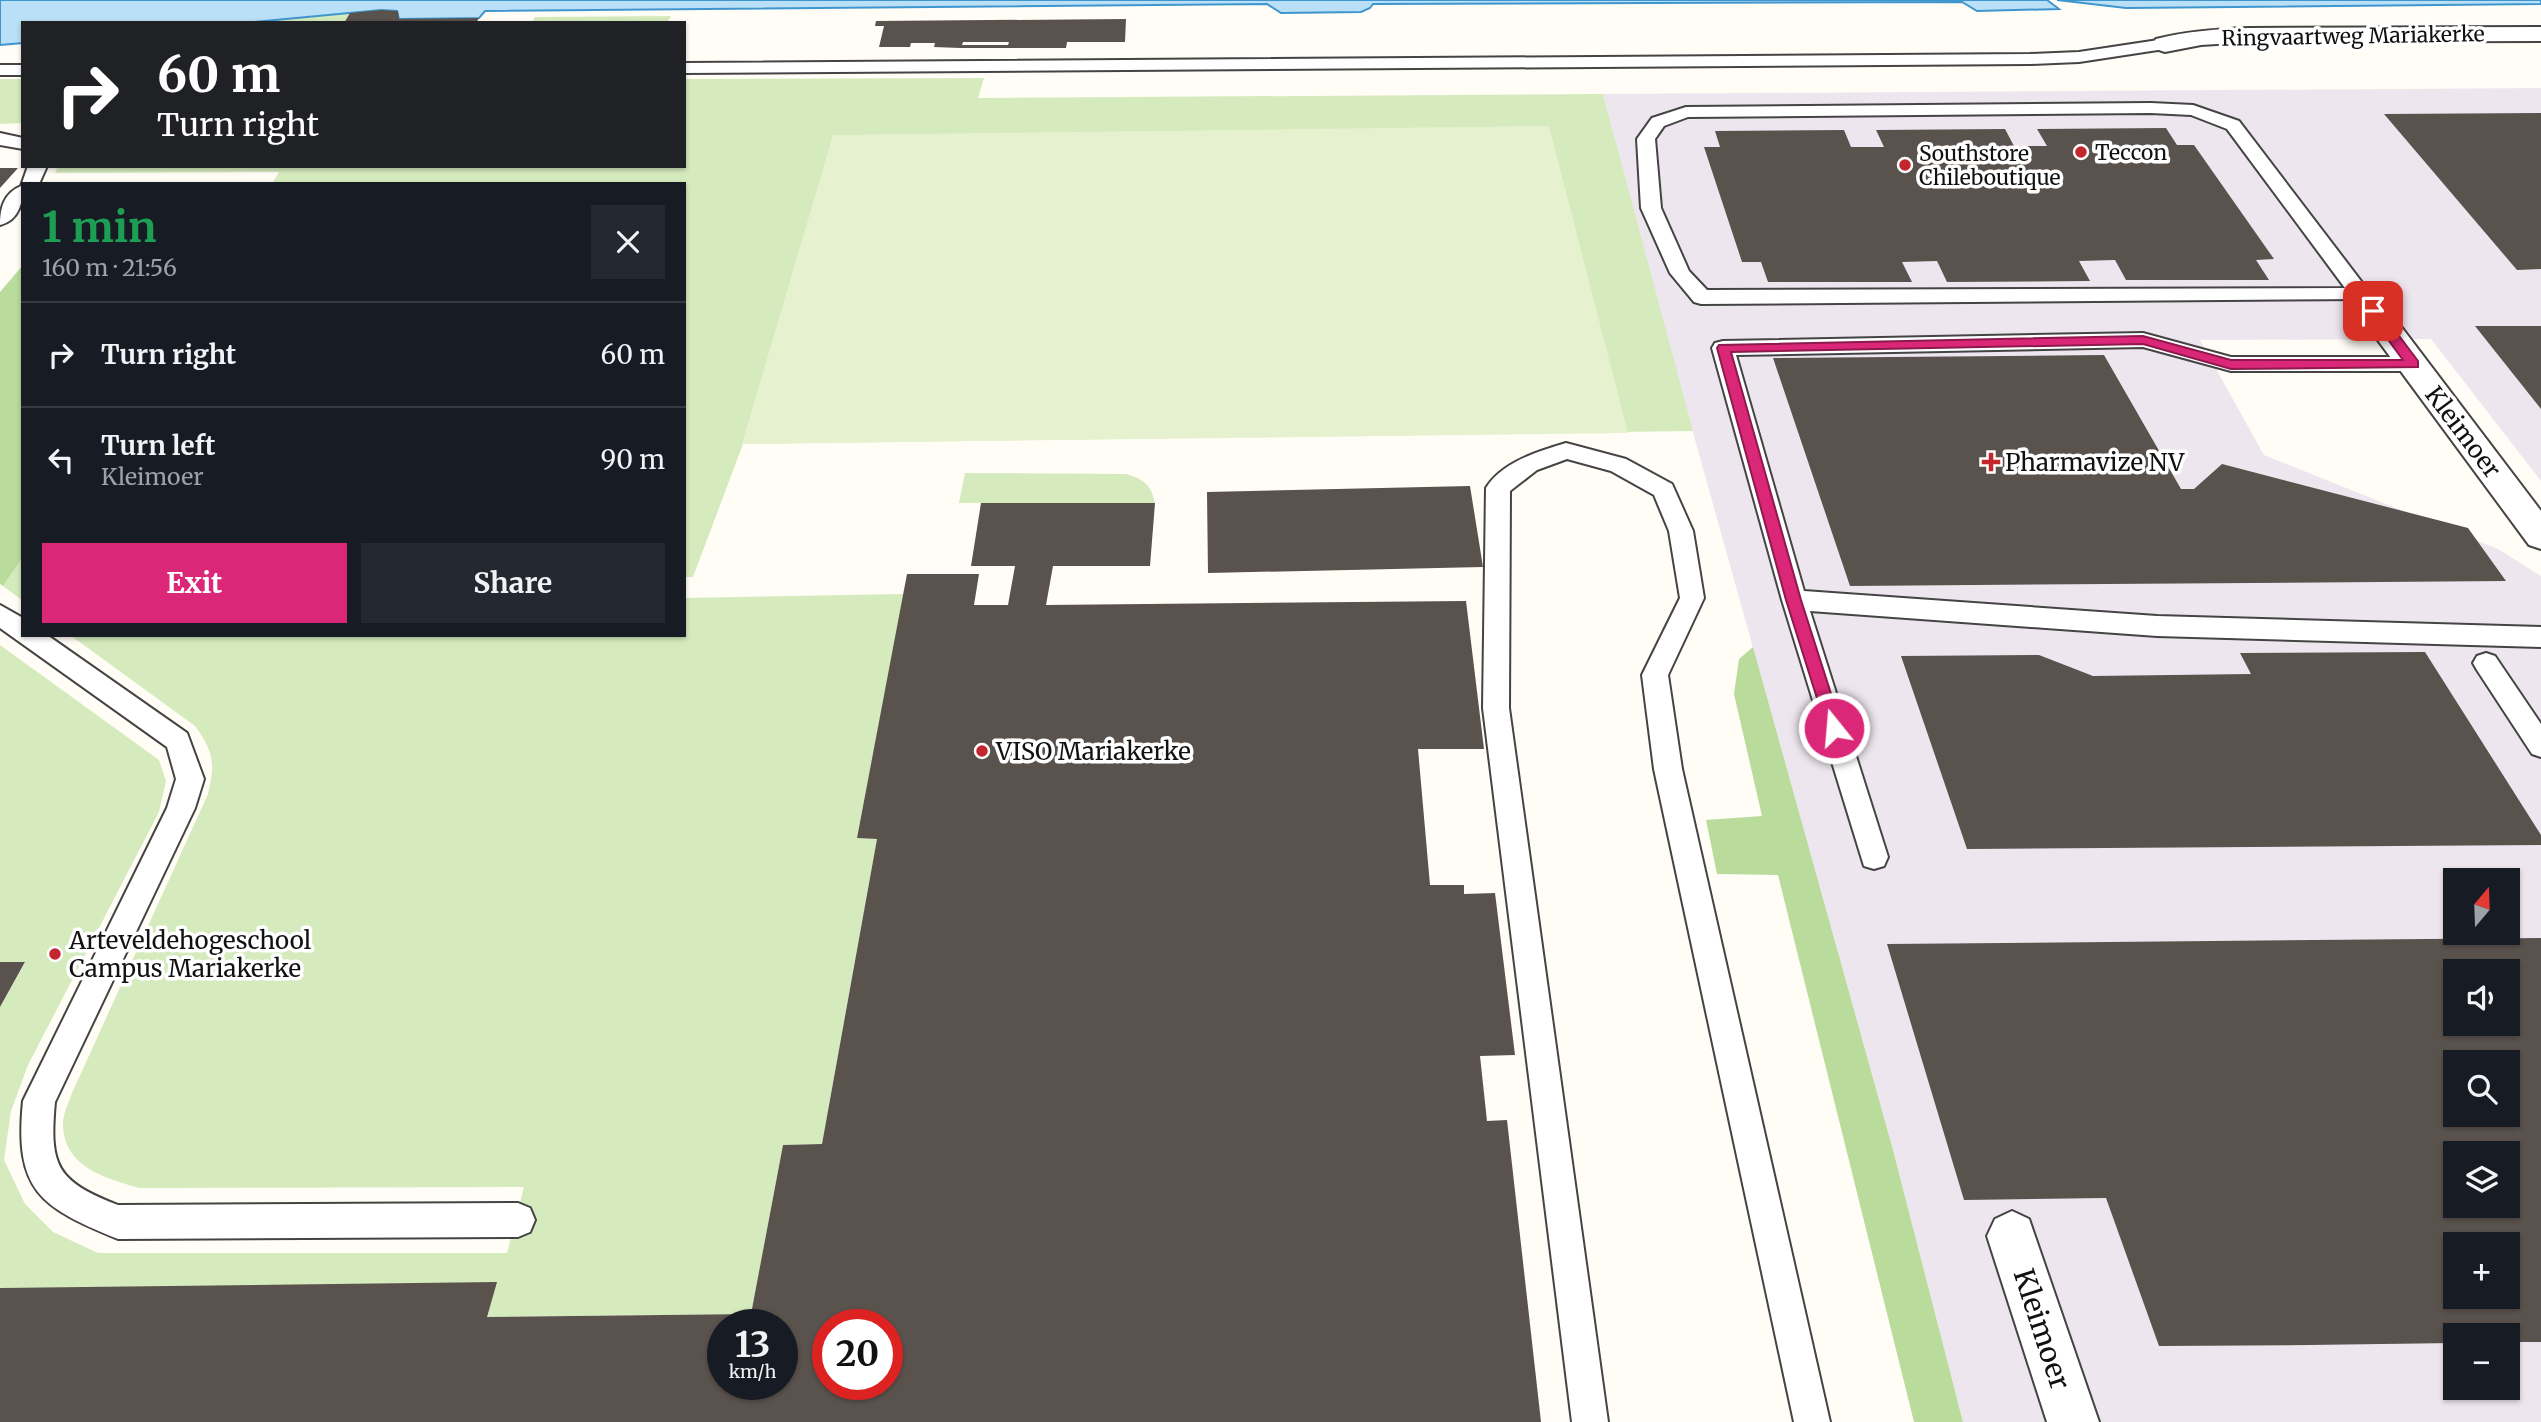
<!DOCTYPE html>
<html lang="en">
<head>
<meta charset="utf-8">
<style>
  :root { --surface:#171b24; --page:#242831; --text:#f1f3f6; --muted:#9ea1a6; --line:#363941; --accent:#db2777 }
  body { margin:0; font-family:Merriweather,serif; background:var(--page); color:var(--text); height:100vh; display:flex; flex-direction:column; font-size:26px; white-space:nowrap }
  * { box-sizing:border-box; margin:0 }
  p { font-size:23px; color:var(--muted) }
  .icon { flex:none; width:38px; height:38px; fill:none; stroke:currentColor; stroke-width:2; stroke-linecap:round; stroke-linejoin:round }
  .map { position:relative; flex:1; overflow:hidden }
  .panel { position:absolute; left:21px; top:182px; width:665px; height:455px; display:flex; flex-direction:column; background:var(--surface); border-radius:0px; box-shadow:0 2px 5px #0004 }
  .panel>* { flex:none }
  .guide { position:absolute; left:21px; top:21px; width:665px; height:147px; border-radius:0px; box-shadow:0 2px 5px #0004; background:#202124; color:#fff; overflow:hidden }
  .needle { width:46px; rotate:19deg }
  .controls { position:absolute; left:2443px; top:868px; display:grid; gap:14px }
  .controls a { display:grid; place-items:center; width:77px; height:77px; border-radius:0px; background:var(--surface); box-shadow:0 2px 5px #0004; font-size:35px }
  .speed { position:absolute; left:707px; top:1309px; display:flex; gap:14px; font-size:35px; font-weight:700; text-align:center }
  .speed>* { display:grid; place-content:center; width:91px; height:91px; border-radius:50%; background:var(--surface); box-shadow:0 2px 5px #0004; line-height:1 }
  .speed small { font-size:18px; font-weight:400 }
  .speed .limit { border:10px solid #d22; background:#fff; color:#111 }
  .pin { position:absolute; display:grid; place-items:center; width:60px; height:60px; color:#fff; margin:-30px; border-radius:14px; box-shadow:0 4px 10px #0006 }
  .me { position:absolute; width:77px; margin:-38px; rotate:343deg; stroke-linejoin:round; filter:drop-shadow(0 0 5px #0008) }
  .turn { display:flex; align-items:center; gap:24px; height:147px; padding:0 21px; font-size:32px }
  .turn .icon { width:91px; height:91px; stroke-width:2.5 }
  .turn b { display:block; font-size:49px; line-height:60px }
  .round { display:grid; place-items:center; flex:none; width:74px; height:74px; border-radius:0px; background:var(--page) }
  .headline { display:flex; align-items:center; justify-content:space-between; height:119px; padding:0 21px }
  h1 { font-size:42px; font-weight:700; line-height:52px; color:#1e9e55 }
  .primary-button { display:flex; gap:14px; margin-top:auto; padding:14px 21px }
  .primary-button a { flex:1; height:80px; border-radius:0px; background:var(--accent); color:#fff; font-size:28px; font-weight:700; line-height:80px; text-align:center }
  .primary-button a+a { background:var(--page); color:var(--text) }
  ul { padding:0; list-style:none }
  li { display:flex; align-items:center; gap:21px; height:105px; padding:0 21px; border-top:2px solid var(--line) }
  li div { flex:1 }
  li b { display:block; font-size:26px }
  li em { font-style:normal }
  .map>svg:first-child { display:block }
</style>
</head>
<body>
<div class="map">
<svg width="2541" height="1422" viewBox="0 0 2541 1422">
  <rect width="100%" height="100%" fill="#fffdf5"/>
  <!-- industrial -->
  <path fill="#eee6ef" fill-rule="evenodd" d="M2541 88V481L2431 339 2200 340 2264 455 2498 549 2541 576V1422H1963L1893 1150 1682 393 1603 94ZM2455 880H2508V933H2455ZM2455 971H2508V1024H2455ZM2455 1062H2508V1115H2455ZM2455 1153H2508V1206H2455ZM2455 1244H2508V1297H2455ZM2455 1335H2508V1388H2455Z"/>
  <!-- green -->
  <path fill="#d5ebbd" d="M350 13 344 23H244Z
    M671 16 667 23H532L535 17Z
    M984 78 978 98 1603 94 1693 431 743 444 693 577H684V184H272L279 172 55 173 58 166H684V79Z
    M0 79H23V123L0 124Z
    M965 473 1126 474C1144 479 1151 485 1155 503H959Z
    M23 557V601L3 586Z
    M904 594 857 838 877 839 822 1144 783 1145 751 1314 487 1317 0 1288V1007L25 963 0 962V645L159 760 166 781 159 812 28 1065 11 1111 4 1160 25 1204 53 1232 98 1253H507L524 1187 139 1188C106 1178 65 1168 63 1126 62 1116 69 1102 72 1093L208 794C215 763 214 752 195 726L70 635H684V598Z"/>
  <!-- forest -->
  <path fill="#b9dc9c" d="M23 265V557L3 586 0 584V292Z
    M1753 647 1893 1150 1963 1422H1914L1778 875 1717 874 1706 820 1762 816 1734 694 1739 659Z"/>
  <!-- pitch -->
  <path fill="#e6f2cf" d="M1549 126 1628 433 742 444 833 135Z"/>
  <!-- water -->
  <path fill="#b9e0f7" stroke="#3f96cf" stroke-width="2" d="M0 0H2047L2059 9 1977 11 1962 2 1373 4 1370 8 1361 12 1281 13 1267 4 485 11 479 18 399 19 397 11 381 10 244 23H23V43L0 45Z
    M2057 0H2541V4L2126 8Z"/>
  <!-- building -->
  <path fill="#5a524d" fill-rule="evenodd" d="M381 10 398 11 399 19 479 18 476 23H344L350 13Z
    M1126 19 1125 42H1067L1066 48H960L934 47 935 43H911L910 47H879L884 26H875L876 21ZM963 42H1009L1008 45H962Z
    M2541 113V269L2517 270 2384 114Z
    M2166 128 2177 145H2194L2274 259 2256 260 2269 280H2126L2115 260 2079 261 2090 281 1947 282 1937 261 1902 262 1912 282H1768L1761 262H1742L1704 147H1720L1715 131 1844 130 1851 147H1884L1876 130 2005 129 2014 146H2047L2037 129Z
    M0 168H18L0 188Z
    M2475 326H2541V409Z
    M2104 355 2181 489H2194L2222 464 2468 528 2506 581 1850 586 1773 358Z
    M1470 486 1483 567 1208 573 1207 492Z
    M981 503H1155L1150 566H1053L1046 605 1466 601 1484 749H1418L1430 885H1464V894L1495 893 1515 1055 1480 1056 1487 1121 1507 1120 1541 1422H0V1288L497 1282 487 1317 751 1314 783 1145 822 1144 877 839 857 838 907 574H979L974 605H1008L1015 566H971ZM723 1325H782V1384H723ZM828 1325H887V1384H828Z
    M2425 652 2541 835V845L1967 849 1901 656 2039 655 2093 676 2251 674 2240 653Z
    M2541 938V1342H2508V1335H2455V1343L2308 1345 2159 1346 2106 1198 1964 1200 1887 944ZM2455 971H2508V1024H2455ZM2455 1062H2508V1115H2455ZM2455 1153H2508V1206H2455ZM2455 1244H2508V1297H2455Z
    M0 962H25L0 1007Z"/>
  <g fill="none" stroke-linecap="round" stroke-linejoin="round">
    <!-- service casing -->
    <g stroke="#444" stroke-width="4">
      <path id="service" d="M2165 39 2171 40 2174 44 2171 48 2079 62 2030 64 684 73V63L2030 54 2079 52Z
        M0 65H23V75H0Z
        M2151 103 2193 105 2239 121 2367 289 2370 294 2367 299 1701 304 1694 302 1670 273 1641 208 1637 139 1652 118 1686 107ZM2151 113 2191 115 2227 129 2345 288 1707 290 1689 271 1661 208 1655 139 1664 126 1688 117Z
        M0 133 23 138V149L0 145Z
        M28 166H47L39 184H23C23 201 20 220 0 225 0 208 4 193 21 186Z
        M2143 333 2231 357H2413L2421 359 2424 364 2421 369 2413 371H2231L2143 347 1736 355 1804 591 2157 616 2541 627V647L2157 636 1810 611 1888 857 1884 866 1874 869 1864 866 1782 600 1712 348 1715 343 1723 341Z
        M1566 443 1626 459 1672 484 1693 531 1704 598 1668 675 1682 769 1830 1422H1794L1654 769 1642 675 1680 598 1669 531 1654 495 1611 471 1567 459 1537 470 1510 491 1509 708 1608 1422H1572L1483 708 1486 488C1502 462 1539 451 1566 443Z
        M0 605 23 618V635H47L187 733 204 779 195 808 55 1102C49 1167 57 1181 118 1205L518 1203 530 1208 535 1220 530 1232 518 1237 118 1239C40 1207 14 1191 23 1101L167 808 176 779 167 747 0 628Z
        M2486 653 2495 656 2541 724V757L2532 754 2477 670 2473 663 2477 656Z"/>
    </g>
    <!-- minor casing -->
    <g stroke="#444" stroke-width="4">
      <path id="minor" d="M2541 27V41L2249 42 2201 45 2165 52 2156 49 2152 44 2156 39C2187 31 2218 29 2249 28Z
        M2360 284 2371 287 2541 511V549L2529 545 2349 301 2345 294 2349 287Z
        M2012 1211 2029 1219 2099 1422H2047L1987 1236 1995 1219Z"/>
    </g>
    <!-- service -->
    <use href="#service" fill="#fff" fill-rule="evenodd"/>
    <!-- minor -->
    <use href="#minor" fill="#fff" fill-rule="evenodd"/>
  </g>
  <!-- route -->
  <path fill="#db2777" stroke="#8e194d" stroke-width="2" d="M2373 307 2378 308 2418 361V367L2231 369 2143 344 1731 352 1801 600 1842 728 1840 733H1828L1786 600 1717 348 1719 345 2143 336 2231 360H2403L2367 311Z"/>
  <!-- markers -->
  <g fill="#c4262e" stroke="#fff" stroke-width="2.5">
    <circle cx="2081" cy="152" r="7"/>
    <circle cx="1905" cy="165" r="7"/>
    <path d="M1987.5 451.5h7v7h7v7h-7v7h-7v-7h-7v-7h7z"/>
    <circle cx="982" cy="751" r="7"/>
    <circle cx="55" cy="954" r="7"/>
  </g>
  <g text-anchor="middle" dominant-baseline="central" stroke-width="7" stroke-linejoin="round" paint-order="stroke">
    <!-- far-street labels -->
    <g font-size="21" fill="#111" stroke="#fff">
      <text transform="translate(2353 36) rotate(-1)">Ringvaartweg Mariakerke</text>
    </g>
    <!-- far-poi labels -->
    <g font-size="21" fill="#111" stroke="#fff" text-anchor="start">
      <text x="2095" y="152">Teccon</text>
      <text x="1919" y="153">Southstore<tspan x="1919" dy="24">Chileboutique</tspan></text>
    </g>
    <!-- street labels -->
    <g font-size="24" fill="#111" stroke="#fff">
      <text transform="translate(2463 432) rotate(53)">Kleimoer</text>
    </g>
    <!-- poi labels -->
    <g font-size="24" fill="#111" stroke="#fff" text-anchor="start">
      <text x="2005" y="462">Pharmavize NV</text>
      <text x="996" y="751">VISO Mariakerke</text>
      <text x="69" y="940">Arteveldehogeschool<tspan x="69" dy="28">Campus Mariakerke</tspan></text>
    </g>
    <!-- near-street labels -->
    <g font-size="28" fill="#111" stroke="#fff">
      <text transform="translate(2042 1329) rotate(72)">Kleimoer</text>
    </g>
  </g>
</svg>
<div class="controls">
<a><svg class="needle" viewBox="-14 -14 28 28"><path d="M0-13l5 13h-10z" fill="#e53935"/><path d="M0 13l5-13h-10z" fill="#9ea1a6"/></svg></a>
<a><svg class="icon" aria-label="sound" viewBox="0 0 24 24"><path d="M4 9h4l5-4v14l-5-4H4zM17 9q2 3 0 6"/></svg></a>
<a><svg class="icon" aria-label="search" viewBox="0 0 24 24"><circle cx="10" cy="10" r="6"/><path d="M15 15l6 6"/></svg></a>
<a><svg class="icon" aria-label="layers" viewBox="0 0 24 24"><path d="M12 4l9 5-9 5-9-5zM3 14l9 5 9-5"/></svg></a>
<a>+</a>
<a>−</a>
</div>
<div class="speed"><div>13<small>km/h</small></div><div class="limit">20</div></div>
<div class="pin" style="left:2373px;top:311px;background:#d93025"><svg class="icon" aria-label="arrive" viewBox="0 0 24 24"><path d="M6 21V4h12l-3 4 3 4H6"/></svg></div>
<svg class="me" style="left:1834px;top:728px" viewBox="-20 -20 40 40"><circle r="17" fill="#db2777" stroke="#fff" stroke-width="3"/><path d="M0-11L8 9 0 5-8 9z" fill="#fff"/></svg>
<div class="guide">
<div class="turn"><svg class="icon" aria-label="right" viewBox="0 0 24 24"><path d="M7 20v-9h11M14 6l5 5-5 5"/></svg><div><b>60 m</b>Turn right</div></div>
</div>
<section class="panel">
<div class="headline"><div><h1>1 min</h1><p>160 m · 21:56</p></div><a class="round"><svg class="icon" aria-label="close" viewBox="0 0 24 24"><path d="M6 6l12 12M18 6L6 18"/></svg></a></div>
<ul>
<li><svg class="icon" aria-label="right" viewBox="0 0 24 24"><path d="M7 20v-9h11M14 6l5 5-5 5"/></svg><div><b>Turn right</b></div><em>60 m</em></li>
<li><svg class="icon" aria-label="left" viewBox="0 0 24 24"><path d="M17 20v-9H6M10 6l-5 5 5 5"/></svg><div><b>Turn left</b><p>Kleimoer</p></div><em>90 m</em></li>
</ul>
<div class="primary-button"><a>Exit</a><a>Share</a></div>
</section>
</div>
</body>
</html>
